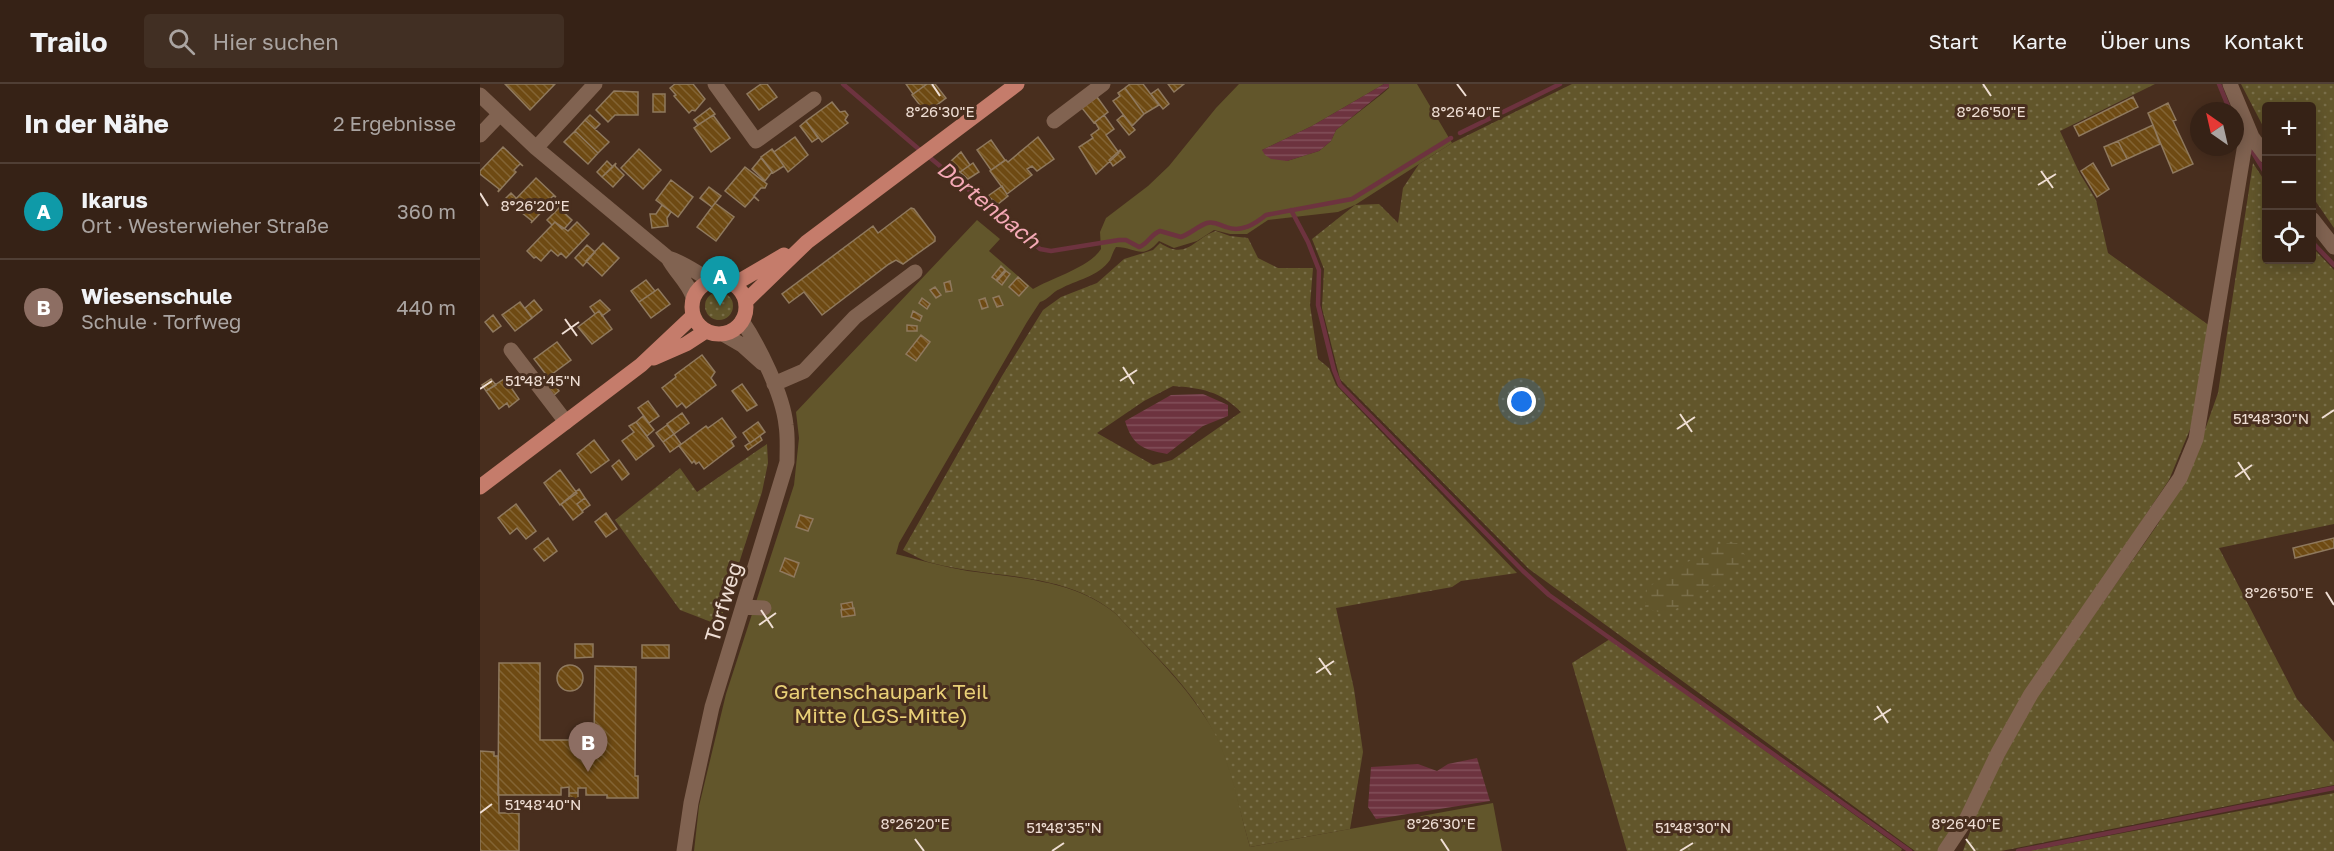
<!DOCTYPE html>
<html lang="de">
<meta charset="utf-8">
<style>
body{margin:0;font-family:"Golos Text",sans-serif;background:#412f23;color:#f1f3f6}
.controls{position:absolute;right:18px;top:18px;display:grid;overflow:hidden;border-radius:6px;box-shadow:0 3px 15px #0003}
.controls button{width:54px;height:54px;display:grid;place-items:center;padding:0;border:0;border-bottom:2px solid #503f35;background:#362216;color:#f1f3f6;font:30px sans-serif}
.compass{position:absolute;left:1710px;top:18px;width:54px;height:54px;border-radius:50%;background:#362216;box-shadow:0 3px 15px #0003;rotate:326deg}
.you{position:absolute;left:1042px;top:318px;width:21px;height:21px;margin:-15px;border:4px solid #fff;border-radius:50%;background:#1a73e8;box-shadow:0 0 0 9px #1a73e833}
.badge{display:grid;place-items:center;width:39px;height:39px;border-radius:50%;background:#08d98b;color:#fff;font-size:20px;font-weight:700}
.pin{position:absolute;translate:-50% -50px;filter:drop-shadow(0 2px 3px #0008)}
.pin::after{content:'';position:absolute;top:32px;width:21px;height:18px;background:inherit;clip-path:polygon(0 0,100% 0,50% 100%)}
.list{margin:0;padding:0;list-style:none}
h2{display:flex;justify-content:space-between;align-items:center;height:78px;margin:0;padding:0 24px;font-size:26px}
h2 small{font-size:20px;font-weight:400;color:#aaa4a1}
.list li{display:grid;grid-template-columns:39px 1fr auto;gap:18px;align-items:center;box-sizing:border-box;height:96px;padding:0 24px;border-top:2px solid #503f35}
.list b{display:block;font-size:22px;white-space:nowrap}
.list p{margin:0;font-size:20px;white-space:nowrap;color:#aaa4a1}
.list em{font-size:20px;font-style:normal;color:#aaa4a1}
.icon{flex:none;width:33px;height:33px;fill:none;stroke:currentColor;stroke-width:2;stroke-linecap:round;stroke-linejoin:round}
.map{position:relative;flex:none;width:1854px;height:767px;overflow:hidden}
header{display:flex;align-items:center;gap:36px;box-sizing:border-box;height:84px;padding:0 30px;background:#362216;border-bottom:2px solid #503f35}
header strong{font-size:28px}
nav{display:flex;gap:33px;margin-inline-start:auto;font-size:21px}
.search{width:420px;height:54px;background:#412f23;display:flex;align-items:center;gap:15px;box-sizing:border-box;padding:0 21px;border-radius:6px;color:#aaa4a1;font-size:22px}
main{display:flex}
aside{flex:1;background:#362216}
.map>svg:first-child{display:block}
.grass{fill:url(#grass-dots);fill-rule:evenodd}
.wetland{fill:url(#wetland-marsh)}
.park{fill:#62562b}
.water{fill:url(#water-rules)}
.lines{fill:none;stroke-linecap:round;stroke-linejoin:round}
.stream{stroke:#6d333f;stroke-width:4.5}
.building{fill:url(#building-back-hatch);stroke:#8f795e;stroke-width:1.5}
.minor{stroke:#816351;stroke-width:15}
.major{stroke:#c57c6b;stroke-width:15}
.ticks{fill:none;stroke:#efded4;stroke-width:2}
.labels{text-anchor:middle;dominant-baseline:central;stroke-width:6;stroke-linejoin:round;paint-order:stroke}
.street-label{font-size:21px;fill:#efded4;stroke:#482e1e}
.park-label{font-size:21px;fill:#e9d077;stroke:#482e1e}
.water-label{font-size:22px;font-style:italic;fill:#f5a9b6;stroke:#482e1e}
.ticks-label{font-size:15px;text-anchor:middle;fill:#efded4;stroke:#482e1e;stroke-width:6;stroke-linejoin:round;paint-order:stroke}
</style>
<header>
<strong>Trailo</strong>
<div class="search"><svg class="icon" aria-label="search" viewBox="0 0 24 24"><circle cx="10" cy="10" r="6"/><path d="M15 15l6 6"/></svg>Hier suchen</div>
<nav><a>Start</a><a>Karte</a><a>Über uns</a><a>Kontakt</a></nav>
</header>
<main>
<aside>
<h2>In der Nähe<small>2 Ergebnisse</small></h2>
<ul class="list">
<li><span class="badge" style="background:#0f9aa8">A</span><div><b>Ikarus</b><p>Ort · Westerwieher Straße</p></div><em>360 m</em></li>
<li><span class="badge" style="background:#8d6e63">B</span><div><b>Wiesenschule</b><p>Schule · Torfweg</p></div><em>440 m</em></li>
</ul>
</aside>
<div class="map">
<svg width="1854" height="767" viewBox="0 0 1854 767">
<defs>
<pattern id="grass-dots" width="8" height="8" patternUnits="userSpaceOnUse" patternTransform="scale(1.5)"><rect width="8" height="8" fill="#62562b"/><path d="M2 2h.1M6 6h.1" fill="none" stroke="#796e49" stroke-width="1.8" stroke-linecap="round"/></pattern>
<pattern id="wetland-marsh" width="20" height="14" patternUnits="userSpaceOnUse" patternTransform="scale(1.5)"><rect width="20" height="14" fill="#62562b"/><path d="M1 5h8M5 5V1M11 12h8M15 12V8" fill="none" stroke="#796e49"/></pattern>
<pattern id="water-rules" width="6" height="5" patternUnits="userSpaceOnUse" patternTransform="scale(1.5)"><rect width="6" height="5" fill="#6d333f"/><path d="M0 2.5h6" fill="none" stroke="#82505a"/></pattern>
<pattern id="building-back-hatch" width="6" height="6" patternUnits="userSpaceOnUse" patternTransform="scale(1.5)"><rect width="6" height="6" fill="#6e4a13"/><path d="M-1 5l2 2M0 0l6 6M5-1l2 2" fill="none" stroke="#836434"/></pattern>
</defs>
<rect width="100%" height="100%" fill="#482e1e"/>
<!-- grass -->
<path class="grass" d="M1092,0h583l-95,47 19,41 17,28 12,53 102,73 -19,101 -22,53 -141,211 -66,123 -24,37h-23l-386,-282 -189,-190 -18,-71 2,-39 -12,-30 43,-34 24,-1 19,19 5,-35 16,-24 33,-21z
M1761,0h93v144l-22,-32v-90h-46v26z
M1773,79l13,20v77h46v-13l22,23v254l-115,24 78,151 37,43v43l-333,66h-38l20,-55 54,-100 121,-172 43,-83 17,-48z
M736,147l14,5 18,2 10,20 20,10h35l-3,37 8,54 11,9 7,17 181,188 -56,8 -9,6 -116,21 18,81 9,63 -13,77 -100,18c-13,-45 -23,-95 -48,-135 -23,-36 -57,-66 -86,-98 -50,-43 -124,-35 -184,-51 -10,-2 -20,-9 -29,-13l99,-174 41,-66 18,-13 36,-14 27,-24 29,-9 7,-7c27,18 34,-5 56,-12zM693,302c28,2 47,5 68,26l-69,48 -19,5 -56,-32 47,-32z
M225 222a14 14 0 1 1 28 0a14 14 0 1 1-28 0Z
M287,360l1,19 -6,29 -43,133 -39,-15 -65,-90 65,-52 17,24z
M1130,555l292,210 -1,2h-274l-55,-188z
M1854,709v58h-306z"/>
<!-- wetland -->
<path class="wetland" d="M1257,459l8,12 -4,11 -46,33 -29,15 -21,-6 2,-20 69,-44z"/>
<!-- park -->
<path class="park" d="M759,0h145l-72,42 -50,24 25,11 32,-10 12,-10 5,-11 46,-36 7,-6v-4h28l35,59 -97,62 -17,7 -70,8 -21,14h-17l-16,-4 -17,11 -23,7 -15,-7c-17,20 -23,6 -43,6 -3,4 -4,9 -6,13 -12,17 -34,20 -50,29 -8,3 -12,11 -20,13l-13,20 -128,221 -3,11c24,6 48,13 72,17 50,7 108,9 148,43 34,37 74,74 98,118 18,35 25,77 36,115l243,-44 9,48h-808l5,-45 27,-112 68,-209 5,-47 -3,-26 181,-192 23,19 -11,12 44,38c19,-11 57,-22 68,-40l-1,-17 6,-14 42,-32 21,-20 47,-58z"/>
<!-- water -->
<path class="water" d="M904,0h5v3l-53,43 -5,11 -12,10 -32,10 -16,-2 -6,-4 -3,-5 50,-24z
M723,310l25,11v11l-25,10 -36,28c-25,-5 -34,-8 -42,-33l46,-26z
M997,674l13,43 -114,18 -8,-12 3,-40 47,-3 19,7 11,-7z"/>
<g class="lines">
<!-- stream -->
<path class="stream" d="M363,0l78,67
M1739,0l11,27
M1755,40l1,2
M980,49l100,-49
M1772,67l14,23
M448,72l112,93 11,2 68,-11h7l13,7c9,-3 12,-13 21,-16l21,6c9,-3 17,-11 26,-14 7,-2 13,2 19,4 15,6 29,-3 40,-12l86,-16 99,-61
M811,126l17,32 11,28 -1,35 16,65 6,15 183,186 26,24 361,256
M1832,158l22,23
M1538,767l316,-63"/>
</g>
<!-- building -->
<path class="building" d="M25,0h50l-25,26z
M195,0h18l12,15 -10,12 -3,-1 -3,3 -15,-17 2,-1 -6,-7z
M281,0h6l10,13 -18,13 -12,-16z
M426,0h21l-14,10z
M447,0h8l11,14 -20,15 -14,-18z
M650,0h13l16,21 -15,9 -19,-26z
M688,0h16l-10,8z
M645,4l19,26 -12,12 -19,-25 7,-5 -2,-3z
M678,5l11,15 -6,5 -12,-15z
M134,7l24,1v23h-23l-7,7 -12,-12z
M173,10h12v18h-12z
M617,13l11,15 -14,11 -12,-15z
M1653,13l5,10 -59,29 -5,-10z
M352,18l8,10 5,-1 3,4 -3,5 3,3 -26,19 -16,-21z
M1688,19l8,17 -3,1 20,43 -20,9 -25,-60z
M230,24l5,6 -17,11 -4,-5z
M110,31l10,9 -5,5 -10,-9z
M233,31l17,23 -19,14 -17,-24z
M624,31l10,14 -8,6 13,18 -23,21 -17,-27 14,-9 -2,-3 8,-6 -4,-7z
M643,31l12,15 -6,5 -12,-15z
M105,36l24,22 -11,11 -23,-22z
M326,37l12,17 -6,4 -12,-16z
M1673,41l7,19 -33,15 -9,-18z
M95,47l23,22 -10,11 -24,-22z
M315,53l13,18 -20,17 -14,-20z
M558,53l16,22 -17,12 -5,-5 -5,3 5,6 -25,19 -17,-23 16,-11 2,2z
M511,56l14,20 -14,10 -14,-20z
M1638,57l9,18 -15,7 -8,-19z
M23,63l20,19 -3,-2 -6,6 2,2 -18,20 1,-3 -19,-15v-3z
M159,65l22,21 -18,19 -22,-21z
M292,65l12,17 -11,7 -12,-16z
M640,66l5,7 -12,9 -4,-6z
M481,68l9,13 -10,7 -11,-9z
M281,74l11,14 -7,9 -13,-12z
M127,77l6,6 -11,10 -5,-5z
M136,79l-1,3 9,9 -11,12 -11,-10z
M493,79l6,9 -11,7 -8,-7z
M1613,79l16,26 -12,8 -16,-26z
M265,83l22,17 -2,4h-4l-7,8 5,5 -5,-4 -9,10 -20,-16z
M56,94l20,19 -3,-1 -6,6 2,2 -18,19 1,-2 -21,-17z
M191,96l22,17 -15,20 -22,-17z
M522,102l6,10 -10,8 -10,-8z
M229,103l12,9 -9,11 -12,-9z
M31,109l6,6 -9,12 -8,-7z
M235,119l19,14 -18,24 -19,-14z
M182,121l9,7 -4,6 1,8 -16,2 -2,-14h6z
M79,124l13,12 -7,8 -3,1 -7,-7 -3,3 -5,-5z
M431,124l3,1 21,28v4l-32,23 -7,-4 -7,4 -67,51 -18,-23 -15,11 -7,-9 91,-68 5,7z
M75,138l13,9 9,-9 12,12 -23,24 -5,-5 -3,3 -7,-6 -10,11 -5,-4 -2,1 -7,-7z
M123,159l16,15 -17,18 -16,-15z
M107,161l8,7 -12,14 -8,-8z
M521,182l4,4 -9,10 -4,-3z
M526,187l4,3 -8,11 -5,-4z
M538,193l10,9 -9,10 -10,-9z
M166,196l9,11 -16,11 -8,-11z
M470,197l2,10 -6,1 -2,-9z
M455,203l6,8 -5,3 -6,-8z
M178,205l12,15 -19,14 -12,-16z
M519,212l4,9 -6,2 -4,-9z
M442,214l8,6 -3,5 -8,-6z
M505,214l3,9 -6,2 -3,-9z
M54,216l8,10 -10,8 -7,-10z
M120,216l10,10 -8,6 -3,-5 -4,3 -5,-7z
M40,218l12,16 -17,13 -13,-16z
M119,227l13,18 -20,15 -14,-17z
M433,227l9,5 -2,5 -9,-4z
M13,231l8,11 -8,6 -8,-10z
M427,241l10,1v5h-10z
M441,251l9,7 -14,19 -10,-7z
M77,258l14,18 -23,17 -14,-18z
M222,271l13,17 -4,6 5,7 -30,23 -4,-5 -5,4 -15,-19 14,-11 -1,-2z
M68,292l11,15 -6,5 -11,-15z
M27,293l7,10 -2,2 7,10 -10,8 -2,-4 -8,6 -13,-18z
M11,295l5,6 -10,6 -4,-6z
M262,300l15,21 -10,6 -15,-20z
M168,317l11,15 -10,7 -11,-15z
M202,329l7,10 -15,11 -7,-10z
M163,332l11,14 -7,6 -11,-14z
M242,334l14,19 -5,4 3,5 -30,23 -5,-7 -3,2 -2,-3 -2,2 -13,-17 27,-20 2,2z
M156,338l18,24 -18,14 -14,-19 12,-9 -5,-6z
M278,338l7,10 -15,11 -7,-10z
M187,341l7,9 -11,8 -7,-9z
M194,350l7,10 -11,8 -7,-10z
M280,352l2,4 -14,10 -3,-4z
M114,356l15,20 -18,13 -14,-19z
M139,376l10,14 -7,6 -10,-14z
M80,386l17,23 -17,12 -16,-22z
M99,405l6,9 -8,6 6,8 -10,8 -12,-16z
M105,414l5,7 -8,6 -5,-7z
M36,420l20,27 -10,8 -9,-11 -7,6 -12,-16z
M126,429l11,16 -11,8 -11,-15z
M320,431l13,4 -5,12 -12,-4z
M68,454l9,13 -13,10 -10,-12z
M1854,454v10l-39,10 -2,-10z
M305,474l14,5 -5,14 -14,-6z
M372,518l1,6 -11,2 -1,-6z
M374,524l1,7 -13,2 -1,-7z
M95,560h18v13l-18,1z
M162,561h27v13h-27z
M19,579h41v77h54l1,-74 41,1 -1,109h3v22h-31v-3h-21v-7h-8v5h-9v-6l-8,1v7h-63z
M77 594a13 13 0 1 1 26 0a13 13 0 1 1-26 0Z
M0,667l14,1v4h4l1,57h20v38h-39z
M89,709h9v9h-9z"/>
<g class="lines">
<!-- minor -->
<path class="minor" d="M235,0l41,57 58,-42
M1750,0l22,53 14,19
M0,11l56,53 132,110c7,14 20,24 25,39
M574,37l49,-37
M0,51l20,-21
M56,64l59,-64
M1832,135l22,28
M188,174c17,5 28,15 44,23
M243,250l19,11 20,18
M31,266l55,72
M294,300l30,-13 51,-54 60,-45
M263,523l21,1
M204,767l7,-48 21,-96 75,-245c0,-12 1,-25 -1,-37 -3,-30 -27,-79 -44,-104
M1465,767l22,-33 31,-65 33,-59 149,-216 16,-39 49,-295 7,-7"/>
<!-- major -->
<path class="major" d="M212 223a27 27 0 1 1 54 0a27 27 0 1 1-54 0Z
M252,198l11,-3 41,-24
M266,217l61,-59 210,-158
M174,274l32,-14 20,-13
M0,403l161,-122 52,-49"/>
</g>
<!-- ticks -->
<path class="ticks" d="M452,0l8,12M977,0l9,12M1503,0l8,12M1561,87l12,17M1558,101l18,-11M0,109l8,13M85,235l12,17M82,250l17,-12M643,283l11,17M640,297l17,-11M0,305l12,-8M1200,330l12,18M1842,334l12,-8M1197,345l18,-12M1758,378l12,18M1755,393l17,-12M1846,508l8,13M281,526l12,18M279,541l17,-12M839,574l12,17M836,589l18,-12M1397,622l11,17M1394,636l17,-11M0,729l12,-9M435,755l9,12M961,755l8,12M1486,755l9,12M572,767l12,-8M1200,767l13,-8"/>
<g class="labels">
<!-- street labels -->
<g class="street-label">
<text transform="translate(243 518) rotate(-73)">Torfweg</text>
</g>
<!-- park labels -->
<g class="park-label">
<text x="401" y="607">Gartenschaupark Teil<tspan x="401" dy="24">Mitte (LGS-Mitte)</tspan></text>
</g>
<!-- water labels -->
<g class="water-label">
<text transform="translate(509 120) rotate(39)">Dortenbach</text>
</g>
</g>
<g class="ticks-label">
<text x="460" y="33">8°26'30"E</text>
<text x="986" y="33">8°26'40"E</text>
<text x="1511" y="33">8°26'50"E</text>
<text x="55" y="127">8°26'20"E</text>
<text x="63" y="302">51°48'45"N</text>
<text x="1791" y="340">51°48'30"N</text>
<text x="1799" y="514">8°26'50"E</text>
<text x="63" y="726">51°48'40"N</text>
<text x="435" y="745">8°26'20"E</text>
<text x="961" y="745">8°26'30"E</text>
<text x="1486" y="745">8°26'40"E</text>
<text x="584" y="749">51°48'35"N</text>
<text x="1213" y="749">51°48'30"N</text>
</g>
</svg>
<div class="controls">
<button>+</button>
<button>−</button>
<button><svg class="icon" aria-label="locate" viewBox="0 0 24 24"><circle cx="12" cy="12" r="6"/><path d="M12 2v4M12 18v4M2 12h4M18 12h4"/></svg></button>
</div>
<svg class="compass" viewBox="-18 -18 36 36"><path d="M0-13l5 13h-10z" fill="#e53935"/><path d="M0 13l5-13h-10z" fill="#aaa4a1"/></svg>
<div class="you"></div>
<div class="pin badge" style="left:240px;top:222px;background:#0f9aa8">A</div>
<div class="pin badge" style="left:108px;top:688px;background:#8d6e63">B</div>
</div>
</main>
